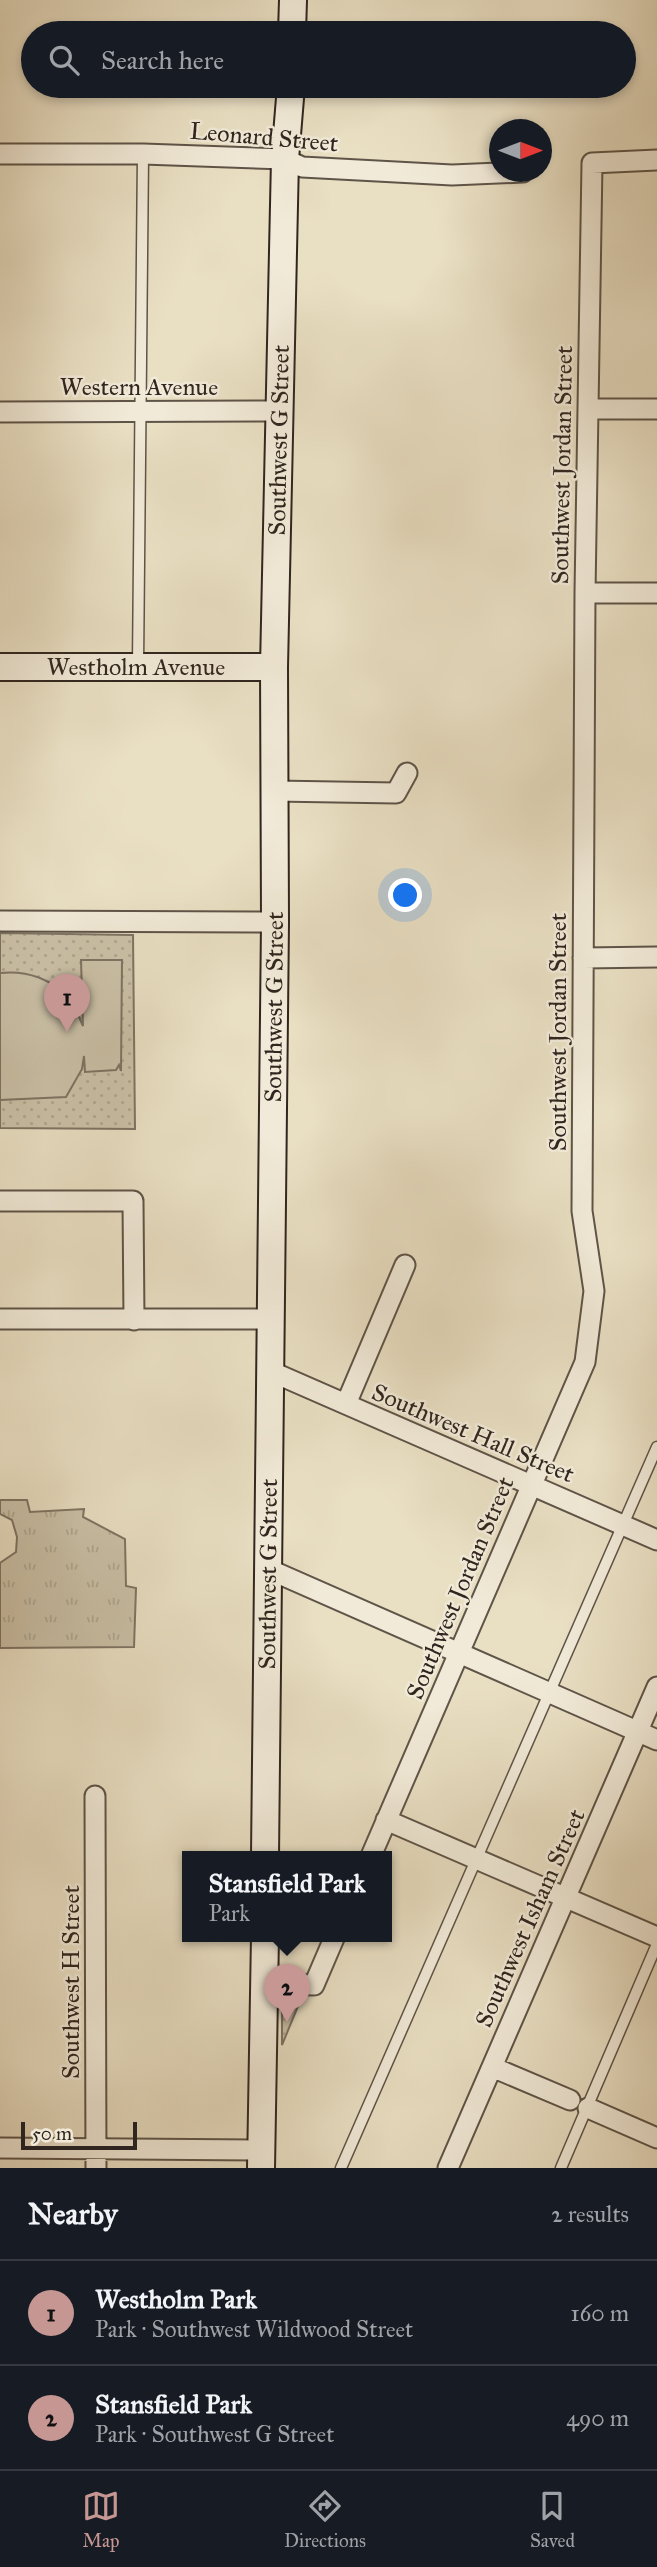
<!DOCTYPE html>
<meta charset="utf-8">
<style>
body{margin:0;font-family:"IM FELL Great Primer",serif;background:#242831;color:#f1f3f6}
.compass{position:absolute;left:489px;top:119px;width:63px;height:63px;border-radius:50%;background:#171b24;box-shadow:0 4px 10px #0003;rotate:90deg}
.scale{position:absolute;left:21px;bottom:18px;width:116px;box-sizing:border-box;padding-left:7px;border:4px solid #31261f;border-top:0;font-size:19px;line-height:24px;white-space:nowrap;color:#31261f;-webkit-text-stroke:5px #f1ead8;paint-order:stroke}
.you{position:absolute;left:406px;top:896px;width:24px;height:24px;margin:-18px;border:5px solid #fff;border-radius:50%;background:#1a73e8;box-shadow:0 0 0 10px #1a73e833}
.badge{display:grid;place-items:center;width:46px;height:46px;border-radius:50%;background:#c59692;color:#111;font-size:23px;font-weight:700}
.pin{position:absolute;translate:-50% -58px;filter:drop-shadow(0 2px 4px #0008)}
.pin::after{content:'';position:absolute;top:37px;width:24px;height:21px;background:inherit;clip-path:polygon(0 0,100% 0,50% 100%)}
.popup{position:absolute;left:182px;top:1851px;width:210px;height:91px;box-sizing:border-box;display:grid;place-content:center;border-radius:0px;background:#171b24;filter:drop-shadow(0 2px 5px #0005);font-size:23px;white-space:nowrap;color:#9ea1a6}
.popup b{font-size:26px;color:#f1f3f6}
.popup::after{content:'';position:absolute;left:50%;top:100%;margin-left:-14px;border:14px solid transparent;border-top-color:#171b24}
.list{margin:0;padding:0;list-style:none}
h2{display:flex;justify-content:space-between;align-items:center;height:91px;margin:0;padding:0 28px;font-size:30px}
h2 small{font-size:23px;font-weight:400;color:#9ea1a6}
.list li{display:grid;grid-template-columns:46px 1fr auto;gap:21px;align-items:center;box-sizing:border-box;height:105px;padding:0 28px;border-top:2px solid #363941}
.list b{display:block;font-size:26px;white-space:nowrap}
.list p{margin:0;font-size:23px;white-space:nowrap;color:#9ea1a6}
.list em{font-size:23px;font-style:normal;color:#9ea1a6}
.icon{flex:none;width:38px;height:38px;fill:none;stroke:currentColor;stroke-width:2;stroke-linecap:round;stroke-linejoin:round}
.map{position:relative;flex:none;width:657px;height:2168px;overflow:hidden}
.search{position:absolute;background:#171b24;box-shadow:0 4px 10px #0003;left:21px;right:21px;top:21px;height:77px;display:flex;align-items:center;gap:18px;box-sizing:border-box;padding:0 24px;border-radius:38px;color:#9ea1a6;font-size:26px}
.sheet{height:301px;background:#171b24}
nav{display:flex;justify-content:space-around;align-items:center;box-sizing:border-box;height:98px;border-top:2px solid #363941;background:#171b24;font-size:19px;color:#9ea1a6}
nav a{display:grid;justify-items:center;gap:4px}
nav .on{color:#c59692}
.map>svg:first-child{display:block}
.grass{fill:url(#grass-tufts);stroke:#7e7363;stroke-width:2}
.park{fill:url(#park-dots);stroke:#7e7363;stroke-width:2}
.garden{fill:#cac0a7;stroke:#7e7363;stroke-width:2}
.lines{fill:none;stroke-linecap:round;stroke-linejoin:round}
.lane-casing{stroke:#5f5448;stroke-width:13}
.street-casing{stroke:#5f5448;stroke-width:23}
.secondary-casing{stroke:#31261f;stroke-width:30}
.lane{stroke:#f1ead8;stroke-width:10}
.street{stroke:#f1ead8;stroke-width:19}
.secondary{stroke:#f1ead8;stroke-width:26}
.labels{text-anchor:middle;dominant-baseline:central;stroke-width:5;stroke-linejoin:round;paint-order:stroke}
.street-label{font-size:24px;fill:#31261f;stroke:#f1ead8}
</style>
<div class="map">
<svg width="657" height="2168" viewBox="0 0 657 2168">
<defs>
<pattern id="grass-tufts" width="24" height="20" patternUnits="userSpaceOnUse" patternTransform="scale(1.75)"><rect width="24" height="20" fill="#cac0a7"/><path d="M3 7l-1-3M5 7V3M7 7l1-3M15 17l-1-3M17 17v-4M19 17l1-3" fill="none" stroke="#aea58f"/></pattern>
<pattern id="park-dots" width="8" height="8" patternUnits="userSpaceOnUse" patternTransform="scale(1.75)"><rect width="8" height="8" fill="#cac0a7"/><path d="M2 2h.1M6 6h.1" fill="none" stroke="#aea58f" stroke-width="1.8" stroke-linecap="round"/></pattern>
</defs>
<rect width="100%" height="100%" fill="#e9dfc3"/>
<filter id="stains"><feTurbulence type="fractalNoise" baseFrequency=".00286" numOctaves="4"/><feColorMatrix values="0 0 0 0 .2 0 0 0 0 .09 0 0 0 0 .02 0 0 0 .5 -.17"/></filter>
<radialGradient id="worn" r=".72"><stop offset=".6" stop-color="#630" stop-opacity="0"/><stop offset="1" stop-color="#630" stop-opacity=".3"/></radialGradient>
<!-- grass -->
<path class="grass" d="M0,1500h27l3,12 54,-3 -1,8 42,22 1,47 10,2 -2,59 -134,1v-85l16,-11 1,-15 -5,-17 -12,-6z"/>
<!-- park -->
<path class="park" d="M0,933l133,2 2,194 -135,-1z
M305,1989l-23,56v-46z"/>
<!-- garden -->
<path class="garden" d="M81,960h41l-1,111 -2,-6 -3,5 -31,2 -1,-16 -2,13 -16,28 -66,3v-127c27,-3 53,6 70,27 6,7 9,18 13,26z"/>
<g class="lines">
<!-- lane casing -->
<g class="lane-casing">
<path id="lane" d="M138,664l5,-510
M341,2168l316,-721
M561,2168l96,-224"/>
</g>
<!-- street casing -->
<g class="street-casing">
<path id="street" d="M0,154h143l142,5 17,8 150,8 71,-3
M588,409h69
M0,412l279,-1
M585,593h72
M275,791l121,2 11,-20
M0,921l275,1
M583,958l74,-1
M0,1201h133l1,119
M0,1319h270
M270,1371l387,169
M346,1404l59,-139
M268,1569l389,171
M95,1796l1,372
M386,1820l271,117
M371,1856l214,-494 9,-71 -12,-80 3,-618 7,-430 65,-3
M264,1984l50,1 21,-49
M492,2067l78,33
M588,2108l69,30
M0,2148l261,2
M448,2168l209,-481"/>
</g>
<!-- secondary casing -->
<g class="secondary-casing">
<g id="secondary">
<path d="M292,33l1,-33"/>
<path id="s1" d="M0,667h274"/>
<path id="s2" d="M265,1856l10,-934 -1,-255 11,-508 6,-73"/>
<path d="M261,2168l4,-232"/>
</g>
</g>
<!-- lane -->
<use href="#lane" class="lane"/>
<!-- street -->
<use href="#street" class="street"/>
<!-- secondary -->
<use href="#secondary" class="secondary"/>
</g>
<g class="labels">
<!-- street labels -->
<g class="street-label">
<text transform="translate(264 137) rotate(5)">Leonard Street</text>
<text x="139" y="387">Western Avenue</text>
<text stroke="none"><textPath href="#s2" startOffset="1416">Southwest G Street</textPath></text>
<text transform="translate(562 465) rotate(-89)">Southwest Jordan Street</text>
<text stroke="none"><textPath href="#s1" startOffset="136">Westholm Avenue</textPath></text>
<text stroke="none"><textPath href="#s2" startOffset="849">Southwest G Street</textPath></text>
<text transform="translate(558 1032) rotate(-90)">Southwest Jordan Street</text>
<text transform="translate(473 1433) rotate(23)">Southwest Hall Street</text>
<text stroke="none"><textPath href="#s2" startOffset="282">Southwest G Street</textPath></text>
<text transform="translate(460 1588) rotate(-67)">Southwest Jordan Street</text>
<text transform="translate(530 1918) rotate(-66)">Southwest Isham Street</text>
<text transform="translate(71 1982) rotate(-90)">Southwest H Street</text>
</g>
</g>
<rect width="100%" height="100%" filter="url(#stains)"/>
<rect width="100%" height="100%" fill="url(#worn)"/>
</svg>
<svg class="compass" viewBox="-18 -18 36 36"><path d="M0-13l5 13h-10z" fill="#e53935"/><path d="M0 13l5-13h-10z" fill="#9ea1a6"/></svg>
<div class="scale">50 m</div>
<div class="you"></div>
<div class="pin badge" style="left:67px;top:1032px">1</div>
<div class="pin badge" style="left:287px;top:2022px">2</div>
<div class="popup"><b>Stansfield Park</b>Park</div>
<div class="search"><svg class="icon" aria-label="search" viewBox="0 0 24 24"><circle cx="10" cy="10" r="6"/><path d="M15 15l6 6"/></svg>Search here</div>
</div>
<section class="sheet">
<h2>Nearby<small>2 results</small></h2>
<ul class="list">
<li><span class="badge">1</span><div><b>Westholm Park</b><p>Park · Southwest Wildwood Street</p></div><em>160 m</em></li>
<li><span class="badge">2</span><div><b>Stansfield Park</b><p>Park · Southwest G Street</p></div><em>490 m</em></li>
</ul>
</section>
<nav>
<a class="on"><svg class="icon" aria-label="map" viewBox="0 0 24 24"><path d="M3 6l6-2 6 2 6-2v14l-6 2-6-2-6 2zM9 4v14M15 6v14"/></svg>Map</a>
<a><svg class="icon" aria-label="directions" viewBox="0 0 24 24"><path d="M12 3l9 9-9 9-9-9zM9 14v-3h6M13 9l2 2-2 2"/></svg>Directions</a>
<a><svg class="icon" aria-label="saved" viewBox="0 0 24 24"><path d="M7 4h10v16l-5-4-5 4z"/></svg>Saved</a>
</nav>
